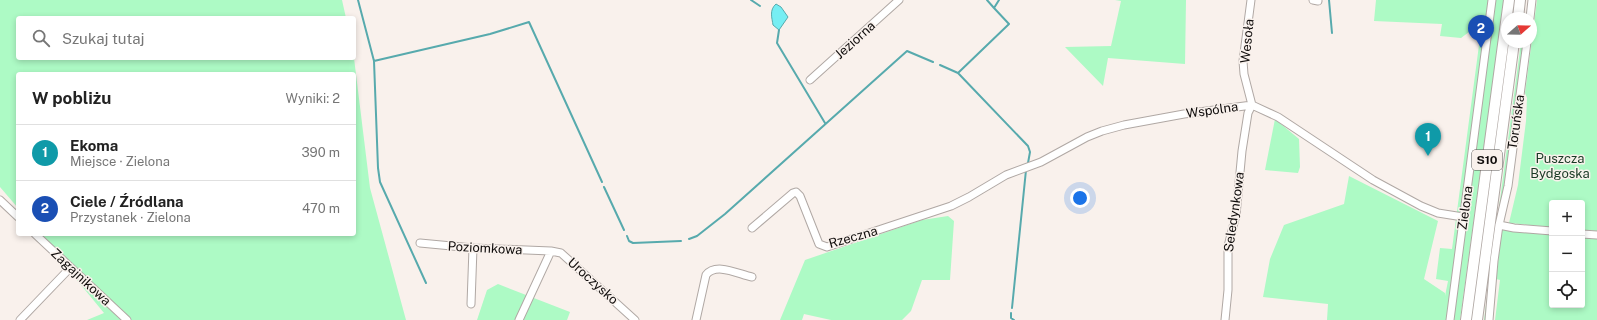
<!DOCTYPE html>
<html lang="pl">
<meta charset="utf-8">
<style>
body{margin:0;font-family:"Public Sans",sans-serif;background:#f6f6f6;color:#222}
.controls{position:absolute;right:12px;bottom:12px;display:grid;overflow:hidden;border-radius:4px;box-shadow:0 2px 6px #0003}
.controls button{width:36px;height:36px;display:grid;place-items:center;padding:0;border:0;border-bottom:1px solid #e0e0e0;background:#fff;color:#222;font:20px sans-serif}
.compass{position:absolute;left:1501px;top:12px;width:36px;height:36px;border-radius:50%;background:#fff;box-shadow:0 2px 6px #0003;rotate:70deg}
.you{position:absolute;left:1080px;top:198px;width:14px;height:14px;margin:-10px;border:3px solid #fff;border-radius:50%;background:#1a73e8;box-shadow:0 0 0 6px #1a73e833}
.badge{display:grid;place-items:center;width:26px;height:26px;border-radius:50%;background:#ea580c;color:#fff;font-size:13px;font-weight:700}
.pin{position:absolute;translate:-50% -33px;filter:drop-shadow(0 1px 2px #0008)}
.pin::after{content:'';position:absolute;top:21px;width:14px;height:12px;background:inherit;clip-path:polygon(0 0,100% 0,50% 100%)}
.list{margin:0;padding:0;list-style:none}
h2{display:flex;justify-content:space-between;align-items:center;height:52px;margin:0;padding:0 16px;font-size:17px}
h2 small{font-size:13px;font-weight:400;color:#767676}
.list li{display:grid;grid-template-columns:26px 1fr auto;gap:12px;align-items:center;box-sizing:border-box;height:56px;padding:0 16px;border-top:1px solid #e0e0e0}
.list b{display:block;font-size:15px;white-space:nowrap}
.list p{margin:0;font-size:13px;white-space:nowrap;color:#767676}
.list em{font-size:13px;font-style:normal;color:#767676}
.icon{flex:none;width:22px;height:22px;fill:none;stroke:currentColor;stroke-width:2;stroke-linecap:round;stroke-linejoin:round}
.map{position:relative;flex:none;width:1597px;height:320px;overflow:hidden}
.search{position:absolute;background:#fff;box-shadow:0 2px 6px #0003;left:16px;top:16px;width:340px;height:44px;display:flex;align-items:center;gap:10px;box-sizing:border-box;padding:0 14px;border-radius:4px;color:#767676;font-size:15px}
.panel{position:absolute;background:#fff;box-shadow:0 2px 6px #0003;left:16px;top:72px;width:340px;height:164px;border-radius:4px}
.map>svg:first-child{display:block}
.green{fill:#adfac5}
.water{fill:#76eef3;stroke:#57aaad}
.lines{fill:none;stroke-linecap:round;stroke-linejoin:round}
.stream{stroke:#57aaad;stroke-width:2}
.minor-casing{stroke:#b0a8a4;stroke-width:9}
.highway-casing{stroke:#b0a8a4;stroke-width:12}
.minor{stroke:#fff;stroke-width:7}
.highway{stroke:#fff;stroke-width:10}
.labels{text-anchor:middle;dominant-baseline:central;stroke-width:3;stroke-linejoin:round;paint-order:stroke}
.shield{fill:#f9f1ec;stroke:#55514e;stroke-width:1}
.shield-label{font-size:12px;font-weight:bold;fill:#0f0c0b}
.street-label{font-size:13px;fill:#0f0c0b;stroke:#f9f1ec}
.park-label{font-size:13px;fill:#183a24;stroke:#f9f1ec}
</style>
<div class="map">
<svg width="1597" height="320" viewBox="0 0 1597 320">
<rect width="100%" height="100%" fill="#f9f1ec"/>
<!-- green -->
<path class="green" d="M0,0h342l4,18h-328v40h336l16,130 36,132h-319l17,-7 -65,-79h315v-160h-336v134l-18,-21z
M1115,0h71l-1,64 -77,-6 -5,28 -38,-39 46,-1 10,-45z
M1376,0h128l-44,320h-133l1,-16 -65,-7 7,-38 14,-34 60,-21 5,-28 89,45 -14,58 21,14v3l3,-15 -12,-2 4,-31 12,1 29,-219 -8,-1 -12,9 -21,-2 2,-12 -68,-3z
M1537,0h60v231l-15,-1v-27h-30v24l-43,-4 9,-38 8,-64 1,-23 -2,-5z
M1521,42h4l-39,278h-2z
M1275,119l24,20 1,28 -2,6 -33,-3z
M948,216l6,5 -4,59h-28l-11,31 -9,9h-71l-27,-6 -2,6h-22l25,-60 117,-40z
M1502,229l50,6v70h30v-62l2,-6 13,1v82h-102l5,-40 -4,-1z
M498,284l72,28 -3,8h-90l10,-30z"/>
<!-- water -->
<path class="water" d="M776,4l5,3 7,10 -9,13 -6,-5c-1,-7 -4,-15 3,-21z"/>
<g class="lines">
<!-- stream -->
<path class="stream" d="M358,0l16,61 116,-27 39,-12 73,160
M751,0l9,6
M987,0l7,8
M1329,0l3,33
M779,30l-2,13 48,80
M374,61l4,107 2,14 46,101
M940,65l18,8 70,73 2,6 -2,11
M958,73l51,-49 -15,-16 5,-8
M604,187l20,43
M627,236l2,5 4,2 48,-2
M689,239l8,-3 28,-22 182,-163 26,11
M1012,308l14,-138
M1011,313v5l3,2"/>
<!-- minor casing -->
<g class="minor-casing">
<path id="minor" d="M1313,0l5,1
M1530,18l2,-18
M810,80l89,-80
M0,200l18,17
M1499,225l15,3 38,3
M752,228l41,-35 3,-1 4,4 19,48 8,3 124,-41 18,-9 37,-22 35,-13 46,-25 15,-6 22,-6 60,-11 68,-9 26,12 95,63 48,26 17,7 25,4
M35,234l92,86
M1582,234l15,1
M420,243l53,5 78,3
M471,304l2,-56
M20,320l50,-52
M519,320l32,-69 10,2 74,67
M696,320l10,-45c10,-13 32,-1 46,2
M1225,320l3,-30v-44l8,-31 6,-64 6,-38 4,-8 -8,-31 -1,-13 8,-61
M1450,320l42,-320
M1489,320l5,-59 5,-36 9,-39 19,-144"/>
</g>
<!-- highway casing -->
<g class="highway-casing">
<path id="highway" d="M1518,18l2,-18
M1466,320l43,-320
M1477,320l37,-278"/>
</g>
<!-- minor -->
<use href="#minor" class="minor"/>
<!-- highway -->
<use href="#highway" class="highway"/>
</g>
<g class="labels">
<!-- shield labels -->
<rect class="shield" x="1472" y="150" width="30" height="20" rx="3"/>
<g class="shield-label">
<text x="1487" y="160">S10</text>
</g>
<!-- street labels -->
<g class="street-label">
<text transform="translate(855 40) rotate(-42)">Jeziorna</text>
<text transform="translate(1247 41) rotate(-84)">Wesoła</text>
<text transform="translate(1212 110) rotate(-8)">Wspólna</text>
<text transform="translate(1516 122) rotate(-82)">Toruńska</text>
<text transform="translate(1465 208) rotate(-82)">Zielona</text>
<text transform="translate(1234 212) rotate(-82)">Seledynkowa</text>
<text transform="translate(853 237) rotate(-16)">Rzeczna</text>
<text transform="translate(485 248) rotate(3)">Poziomkowa</text>
<text transform="translate(81 277) rotate(43)">Zagajnikowa</text>
<text transform="translate(593 281) rotate(42)">Uroczysko</text>
</g>
<!-- park labels -->
<g class="park-label">
<text x="1560" y="158">Puszcza<tspan x="1560" dy="15">Bydgoska</tspan></text>
</g>
</g>
</svg>
<div class="controls">
<button>+</button>
<button>−</button>
<button><svg class="icon" aria-label="locate" viewBox="0 0 24 24"><circle cx="12" cy="12" r="6"/><path d="M12 2v4M12 18v4M2 12h4M18 12h4"/></svg></button>
</div>
<svg class="compass" viewBox="-18 -18 36 36"><path d="M0-13l5 13h-10z" fill="#e53935"/><path d="M0 13l5-13h-10z" fill="#767676"/></svg>
<div class="you"></div>
<div class="pin badge" style="left:1428px;top:156px;background:#0f9aa8">1</div>
<div class="pin badge" style="left:1481px;top:48px;background:#1a4fb4">2</div>
<div class="search"><svg class="icon" aria-label="search" viewBox="0 0 24 24"><circle cx="10" cy="10" r="6"/><path d="M15 15l6 6"/></svg>Szukaj tutaj</div>
<section class="panel">
<h2>W pobliżu<small>Wyniki: 2</small></h2>
<ul class="list">
<li><span class="badge" style="background:#0f9aa8">1</span><div><b>Ekoma</b><p>Miejsce · Zielona</p></div><em>390 m</em></li>
<li><span class="badge" style="background:#1a4fb4">2</span><div><b>Ciele / Źródlana</b><p>Przystanek · Zielona</p></div><em>470 m</em></li>
</ul>
</section>
</div>
